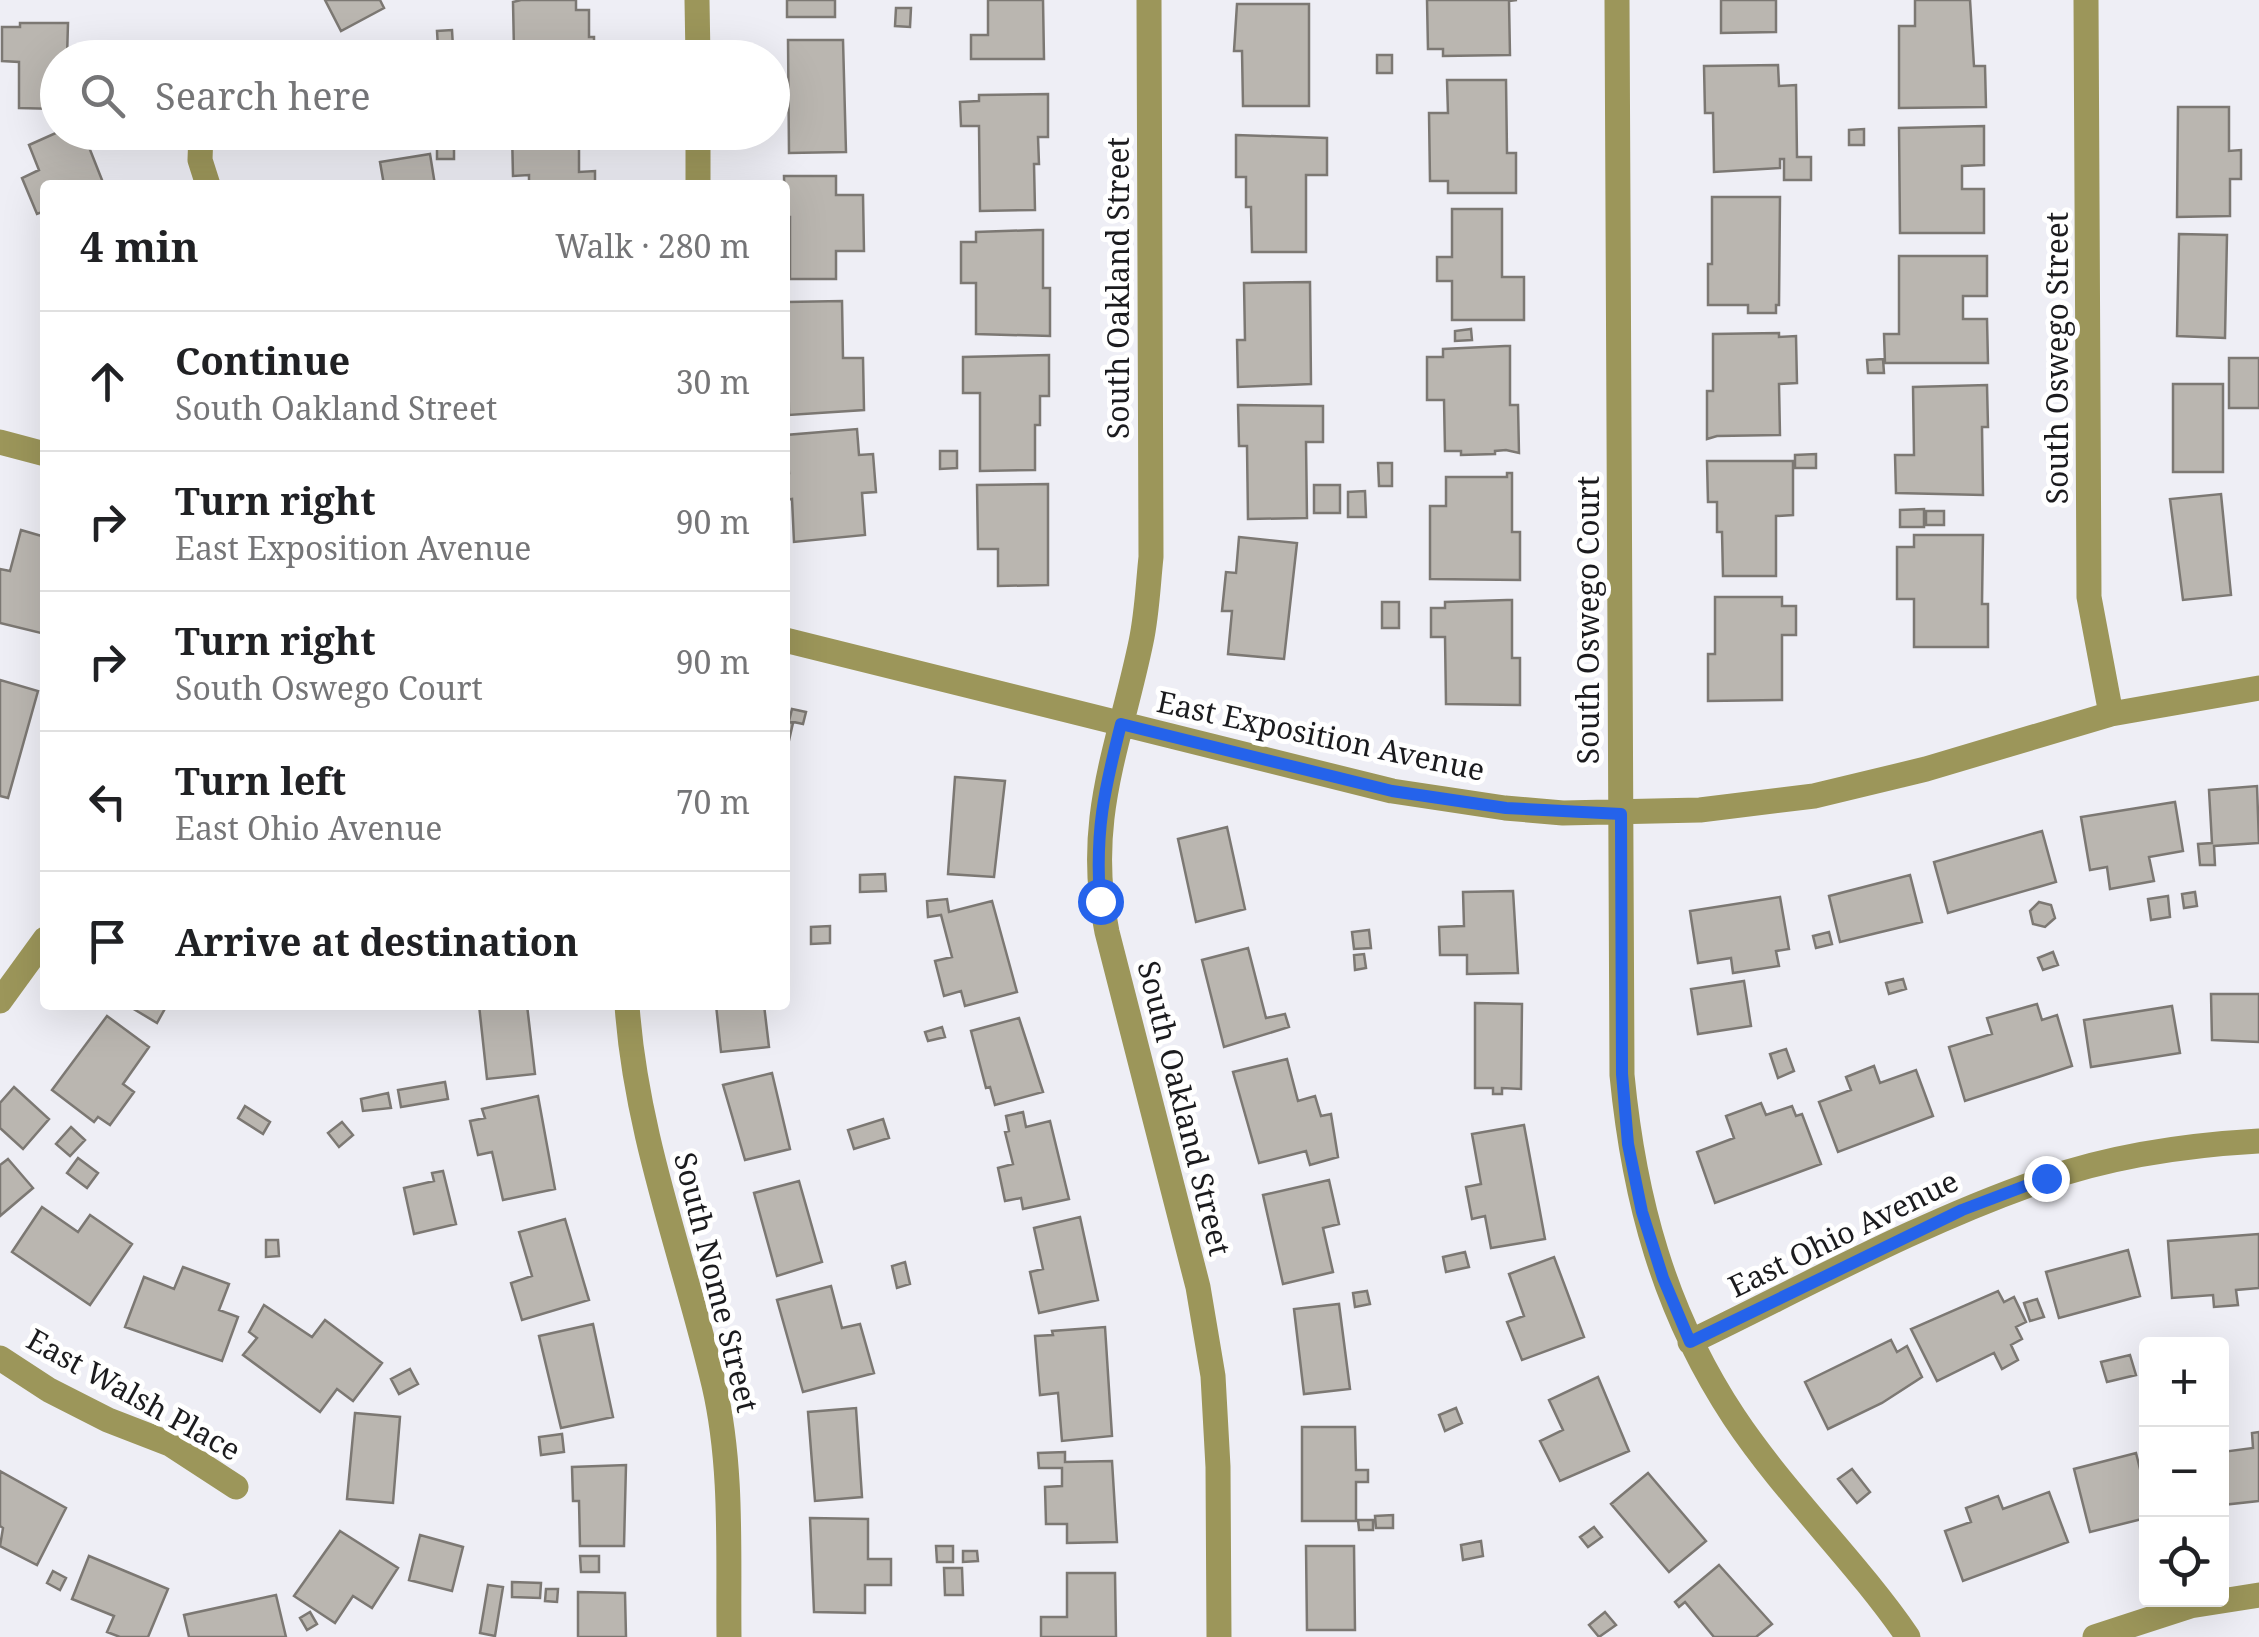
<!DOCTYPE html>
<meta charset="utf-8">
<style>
body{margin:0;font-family:"Noto Serif",serif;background:#f6f6f6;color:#202124}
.controls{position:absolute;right:30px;bottom:30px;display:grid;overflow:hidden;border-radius:10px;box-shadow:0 10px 40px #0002}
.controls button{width:90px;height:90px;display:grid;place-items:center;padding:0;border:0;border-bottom:2px solid #e0e0e0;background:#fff;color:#202124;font:50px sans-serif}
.stop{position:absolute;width:30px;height:30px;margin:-22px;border:8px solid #2563eb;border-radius:50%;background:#fff}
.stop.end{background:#2563eb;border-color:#fff;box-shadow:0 2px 10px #0008}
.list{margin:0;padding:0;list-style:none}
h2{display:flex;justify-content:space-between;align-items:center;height:130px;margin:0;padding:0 40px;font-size:42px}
h2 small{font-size:32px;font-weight:400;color:#757577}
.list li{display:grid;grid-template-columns:65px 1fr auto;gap:30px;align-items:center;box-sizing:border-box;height:140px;padding:0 40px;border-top:2px solid #e0e0e0}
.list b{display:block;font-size:38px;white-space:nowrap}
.list p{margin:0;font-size:32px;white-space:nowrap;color:#757577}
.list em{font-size:32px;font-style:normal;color:#757577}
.icon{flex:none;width:55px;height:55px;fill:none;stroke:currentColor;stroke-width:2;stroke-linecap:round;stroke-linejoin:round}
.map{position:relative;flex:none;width:2259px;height:1637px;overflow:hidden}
.search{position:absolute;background:#fff;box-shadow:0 10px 40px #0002;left:40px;top:40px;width:750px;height:110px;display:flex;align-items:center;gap:25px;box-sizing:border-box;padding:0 35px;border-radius:55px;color:#757577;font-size:38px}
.panel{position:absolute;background:#fff;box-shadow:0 10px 40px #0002;left:40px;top:180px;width:750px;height:830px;border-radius:10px}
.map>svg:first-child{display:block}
.building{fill:#bab6b0;stroke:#7c7873;stroke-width:2.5}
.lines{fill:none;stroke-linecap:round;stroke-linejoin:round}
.minor{stroke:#9c965a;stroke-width:25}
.route{stroke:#2563eb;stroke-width:12}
.labels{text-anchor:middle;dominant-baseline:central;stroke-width:10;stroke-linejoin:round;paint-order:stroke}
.street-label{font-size:30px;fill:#1b1b1e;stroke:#fff}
</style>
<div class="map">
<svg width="2259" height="1637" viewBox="0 0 2259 1637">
<rect width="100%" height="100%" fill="#eeeef5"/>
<!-- building -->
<path class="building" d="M325,0h55l4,8 -43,23z
M521,0h55v10h13v27h5v21h-68v-7h-12l-1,-49z
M787,0h48v17h-48z
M988,0h55l1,59h-73v-24h17z
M1427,0h90l-8,1 1,54 -67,1v-7h-15z
M1721,0h55v32l-55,1z
M1915,0h55l4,66h11l1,41 -87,1v-82h16z
M1237,4h72v102h-66l-1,-55h-8z
M896,8h15l-1,19 -15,-1z
M20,23h48l-1,35h-9v51l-39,-1v-46l-17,-1v-34h18z
M452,30l1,17 -15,1 -1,-17z
M788,40h55l3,112 -57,1z
M363,46l1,12h-36v-11z
M1377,55h15v18h-15z
M1778,65l1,21 17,-1 1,72h14v23h-27v-21h-4v9l-66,4 -1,-59h-8l-1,-47z
M1447,80h59l1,73h9v40h-68v-12h-18l-1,-68h19z
M1048,94v43h-10l1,27h-5l1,46 -55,1 -1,-85h-18l-1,-24 19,-1v-6z
M2178,107h51v44l12,-1v29h-11v37l-53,1z
M1984,126v39l-22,1v23h22v44h-84l-1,-105z
M1864,129v16h-15v-15z
M58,132h25l21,53h-59v26l-8,3 -15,-36 17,-8 -10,-25z
M322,132h52l1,11 -53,2z
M512,132h82v11h-15v29l16,-1v14h-66v-10l-16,1z
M1236,135l91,3v37h-21v77h-54l-1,-45h-5v-30h-10z
M454,140v19h-17v-18z
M430,154l5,31h-51l-4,-23z
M784,176h52v19h27l1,56h-28v28h-46v-62h-5z
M1712,197h68l-1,108h-3v8h-28v-8h-40v-41h4z
M1452,209h50v68h22v43h-72v-39h-15v-24h15z
M1037,230h6v58h7v48l-74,-2v-51h-15v-41h15v-10z
M2179,234l48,1 -2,103 -48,-2z
M1899,256h88v40h-24v23h24l1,44h-103l-1,-29h15z
M1310,282l1,102 -73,3 -1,-47h8l-1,-57z
M842,301l1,57h20l1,52 -75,5 -2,-113z
M1471,329l1,11 -17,1v-10z
M1779,333v4l17,-1 1,47 -18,1 1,51 -63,1 -10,3v-48h6v-57z
M1505,346h5v59h8l1,48 -13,-3 -11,1v3l-34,1v-4h-16l-1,-51h-17v-43h16v-8z
M1049,355v41h-9v29h-5v45l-55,1v-78h-17v-36z
M2229,358h30v50h-30z
M1883,359l1,14h-16l-1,-13z
M2173,384h50v88h-50z
M1987,385l1,42h-6l1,68 -87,-2 -1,-38h19l-1,-68z
M1238,405l85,1v36h-17l1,76 -59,1 -1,-73h-8z
M857,429l2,26 14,-1 3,38 -14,1 3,42 -71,7 -2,-43 -7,1v-27h4l-3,-38z
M940,451h17v17l-17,1z
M1816,454v14h-21v-13z
M1707,461h86v54l-17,1v60h-53l-1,-44h-5v-30h-9z
M1378,463h14v23h-13z
M1507,473h5v59h8v48l-90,-1v-73h16v-29h61z
M1048,484v101l-50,1v-37h-20l-1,-64z
M1314,485h26v28h-26z
M1365,491l1,26h-18v-25z
M2221,494l10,101 -48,5 -13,-101z
M1924,509v18h-24v-17z
M1926,511h18v14h-18z
M21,530l24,7v97l-45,-11v-54l10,2z
M1914,535h69l-1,69h6v43h-74v-48h-17v-52h17z
M1239,537l58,6 -13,116 -56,-5 4,-43h-10l4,-39 10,1z
M1715,597h67v9h14v29h-14v65l-74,1v-47h7z
M1507,600h5v58h8v47l-74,-1 -1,-67h-14v-29h14v-6z
M1382,602h17v26h-17z
M0,680l38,11 -30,107 -8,-2z
M792,709l14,3 -3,12 -14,-3z
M785,721l8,2 -8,35z
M955,777l50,4 -11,96 -46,-3z
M2257,786l2,57 -45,3 1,19h-15l-2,-21 14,-1 -3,-53z
M2175,802l8,49 -34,6 5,24 -44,8 -3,-22 -17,3 -9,-53z
M1227,827l18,82 -49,13 -18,-83z
M2042,831l14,51 -108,31 -14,-51z
M885,874l1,17 -26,1v-17z
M1910,875l12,47 -82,20 -11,-46z
M1513,891l5,82 -51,1v-19h-27l-1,-28 25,-1 -1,-34z
M2195,892l2,14 -13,2 -2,-14z
M2168,896l2,21 -19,3 -3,-21z
M1780,897l9,52 -13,2 3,15 -46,7 -2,-15 -33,5 -8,-52z
M947,899l2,13 43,-11 25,91 -52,14 -4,-15 -17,5 -9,-35 17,-4 -11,-42 -13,2 -1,-16z
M2039,902l12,3 4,13 -10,9 -12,-3 -3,-13z
M830,926v17l-19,1v-17z
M1369,930l2,18 -17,1 -2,-17z
M1829,932l3,12 -16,4 -3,-12z
M1248,948l18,70 19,-4 4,13 -65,20 -22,-87z
M2053,952l5,13 -15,5 -5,-12z
M1364,954l2,14 -11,2 -1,-15z
M1903,979l3,10 -17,5 -3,-11z
M1744,981l7,45 -53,8 -7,-45z
M2211,994h48v48l-47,-2z
M1475,1003l47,1 -1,85 -19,-1v6h-9v-6h-18z
M2037,1004l5,16 15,-5 15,51 -107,35 -16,-54 43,-13 -5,-16z
M127,1005h40l-10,18z
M479,1005h48l8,69 -48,5z
M716,1005h48l5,42 -48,5z
M2172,1006l8,47 -89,14 -7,-47z
M107,1016l42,31 -26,37 11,8 -24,33 -12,-8 -4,5 -42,-32z
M1019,1018l24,74 -48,13 -5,-18 -4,1 -15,-57z
M942,1027l3,10 -17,4 -3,-9z
M1786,1049l8,22 -16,7 -8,-24z
M1287,1059l11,42 17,-5 6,20 10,-2 7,43 -28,8 -4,-14 -47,12 -26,-91z
M1874,1066l6,17 36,-13 17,46 -95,36 -19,-50 32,-12 -5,-13z
M772,1073l18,76 -45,11 -22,-75z
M445,1082l3,17 -47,8 -3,-17z
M14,1087l35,32 -26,30 -23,-21v-25z
M388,1093l3,15 -28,3 -2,-12z
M538,1096l17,93 -52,11 -11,-48 -14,3 -8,-34 15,-3 -3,-9z
M1761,1103l5,12 26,-9 4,10 6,-2 19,50 -106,39 -18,-51 37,-14 -8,-22z
M245,1106l25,16 -7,12 -25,-16z
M1023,1112l3,15 24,-6 19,78 -46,10 -2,-11 -16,3 -7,-33 15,-4 -8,-32 4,-1 -3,-15z
M883,1119l6,19 -35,11 -6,-19z
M342,1122l11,13 -14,12 -11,-14z
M1524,1125l21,114 -54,9 -6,-32 -13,3 -6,-32 15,-3 -9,-50z
M71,1127l14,13 -15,16 -14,-12z
M78,1158l20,15 -11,15 -20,-15z
M8,1159l25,29 -33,28v-51z
M443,1171l13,53 -42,10 -10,-46 30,-7 -2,-8z
M1329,1180l10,44 -16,4 10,44 -50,12 -20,-89z
M799,1181l23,81 -45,14 -23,-83z
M42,1207l36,25 12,-17 42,29 -42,61 -78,-53z
M1080,1217l18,83 -59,13 -9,-41 13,-3 -9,-41z
M565,1219l24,81 -67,20 -11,-37 21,-7 -13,-44z
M2259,1234v54l-23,2 2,15 -24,2 -1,-12 -41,3 -4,-57z
M266,1240h12l1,16 -13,1z
M2128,1250l12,46 -81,22 -13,-46z
M1465,1252l4,15 -23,5 -3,-15z
M1554,1257l30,80 -62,23 -15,-38 17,-6 -15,-42z
M905,1262l5,22 -13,4 -5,-22z
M183,1267l46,17 -10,26 19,7 -16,44 -97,-34 19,-50 30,12z
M831,1286l11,42 18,-4 14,49 -71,19 -26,-92z
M1367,1291l3,13 -15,3 -2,-14z
M1998,1291l6,11 10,-5 12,25 -10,5 6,12 -11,6 7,15 -16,9 -8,-16 -57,28 -26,-52z
M2037,1299l7,18 -14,4 -6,-18z
M1339,1304l11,85 -46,5 -10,-85z
M264,1305l48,32 13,-17 57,43 -29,38 -16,-12 -17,23 -77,-57 14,-17 -8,-6z
M593,1324l20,93 -52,11 -22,-92z
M1105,1327l7,109 -50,5 -4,-48 -18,2 -5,-59 18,-1 -1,-4z
M1891,1340l6,12 10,-6 15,31 -40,26 -54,26 -23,-47z
M2130,1355l6,20 -29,7 -6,-20z
M410,1369l8,15 -19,10 -8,-15z
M1598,1377l31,74 -69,30 -20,-40 23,-11 -14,-30z
M856,1408l6,89 -47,4 -7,-89z
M1456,1408l6,15 -17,8 -6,-16z
M355,1413l45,4 -7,86 -46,-4z
M1302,1427h53l1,43h12v12h-12v39h-54z
M2259,1432v69l-37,4v-53l31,-4 -1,-15z
M562,1434l2,18 -23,3 -2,-18z
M1065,1452v10l47,-1 5,81 -50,1v-19h-21l-1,-37 17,-1v-18h-23l-1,-15z
M2136,1453l4,16 6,-2v51l-56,14 -16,-63z
M626,1465l-2,81h-44l-1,-45h-6l-1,-34z
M1852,1469l18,23 -13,11 -19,-24z
M0,1471l66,37 -29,57 -37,-19 3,-18 -3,-2z
M1648,1473l58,68 -37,31 -58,-68z
M2049,1492l19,50 -105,39 -18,-50 26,-9 -5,-14 32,-12 5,13z
M1393,1515v13h-17l-1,-12z
M810,1518l58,1v40h23v26h-26v28l-51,-1z
M1358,1520h15v10h-14z
M1594,1527l8,10 -14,10 -8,-10z
M340,1531l58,37 -26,40 -19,-12 -18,27 -41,-27z
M420,1535l43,12 -11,44 -43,-11z
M1481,1541l2,15 -20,4 -2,-15z
M936,1546h17v16h-16z
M1306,1546h48l1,84h-48z
M963,1551h14l1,10 -15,1z
M89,1556l79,33 -20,48h-28l-13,-5 7,-16 -42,-17z
M580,1556h19v16h-18z
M1719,1565l53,59 -16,13h-42l-29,-35 -6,5 -4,-5z
M944,1568h18l1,27h-18z
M53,1571l13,7 -6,12 -13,-7z
M1067,1573h48l1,64h-75v-20h26z
M512,1582l29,1 -1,15 -28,-1z
M488,1585l15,2 -8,49 -15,-3z
M546,1589h12l-1,13 -12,-1z
M578,1592l47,1 1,44h-48z
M276,1595l10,42h-97l-5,-22z
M310,1612l7,12 -10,6 -7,-12z
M1605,1612l11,13 -17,12 -10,-12z"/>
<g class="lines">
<!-- minor -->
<path class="minor" d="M697,0l1,58
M1149,0l2,557c-3,28 -4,57 -10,85 -22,106 -57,178 -34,290l91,355 15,89 5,91 1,170
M1617,0l5,1075c12,124 42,236 112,342 52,78 121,143 174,220
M2086,0l3,597 22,117
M201,132l-1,28 8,25
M698,132v53
M0,442l45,12
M785,640l607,151 113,17 58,5 137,-3 114,-14 112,-27 185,-55 148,-26
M0,1001l45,-62
M627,1005c9,131 57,253 87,380 19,82 14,168 15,252
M1690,1342c116,-56 231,-120 353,-162 68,-24 144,-35 216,-39
M0,1358l49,32 59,30 62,24 66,43
M2095,1637l95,-31 69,-11"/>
</g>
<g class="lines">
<!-- route -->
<path class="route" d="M1100,901c-5,-70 4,-110 21,-177l271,67 114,17 115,6 1,260 6,70 14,68 21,66 27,64 272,-132 84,-32"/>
</g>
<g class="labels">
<!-- street labels -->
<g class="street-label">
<text transform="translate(1117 288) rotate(-90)">South Oakland Street</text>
<text transform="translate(2056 358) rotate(-90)">South Oswego Street</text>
<text transform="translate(1587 620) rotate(-90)">South Oswego Court</text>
<text transform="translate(1321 735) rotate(12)">East Exposition Avenue</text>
<text transform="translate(1185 1108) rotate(76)">South Oakland Street</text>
<text transform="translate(1843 1233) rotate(-26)">East Ohio Avenue</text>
<text transform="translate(717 1282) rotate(76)">South Nome Street</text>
<text transform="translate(134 1394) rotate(29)">East Walsh Place</text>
</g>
</g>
</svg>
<div class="controls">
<button>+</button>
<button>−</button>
<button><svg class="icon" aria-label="locate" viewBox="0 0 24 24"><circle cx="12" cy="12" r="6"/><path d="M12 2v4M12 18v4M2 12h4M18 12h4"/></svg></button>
</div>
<div class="stop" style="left:1100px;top:901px"></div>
<div class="stop end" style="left:2046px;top:1178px"></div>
<div class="search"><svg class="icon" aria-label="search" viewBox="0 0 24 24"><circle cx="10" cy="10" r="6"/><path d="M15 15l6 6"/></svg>Search here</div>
<section class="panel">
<h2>4 min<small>Walk · 280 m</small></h2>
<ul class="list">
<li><svg class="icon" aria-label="ahead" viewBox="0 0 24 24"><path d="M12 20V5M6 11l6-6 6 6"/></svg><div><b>Continue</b><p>South Oakland Street</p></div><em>30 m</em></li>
<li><svg class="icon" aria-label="right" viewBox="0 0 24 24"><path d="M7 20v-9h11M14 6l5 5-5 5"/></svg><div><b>Turn right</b><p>East Exposition Avenue</p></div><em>90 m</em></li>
<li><svg class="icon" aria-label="right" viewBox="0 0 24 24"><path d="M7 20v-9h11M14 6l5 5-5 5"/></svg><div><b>Turn right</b><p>South Oswego Court</p></div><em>90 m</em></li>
<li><svg class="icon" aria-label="left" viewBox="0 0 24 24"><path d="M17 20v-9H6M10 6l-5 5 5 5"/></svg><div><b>Turn left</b><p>East Ohio Avenue</p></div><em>70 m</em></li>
<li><svg class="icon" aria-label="arrive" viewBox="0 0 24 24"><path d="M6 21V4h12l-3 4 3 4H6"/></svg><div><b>Arrive at destination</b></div></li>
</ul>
</section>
</div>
